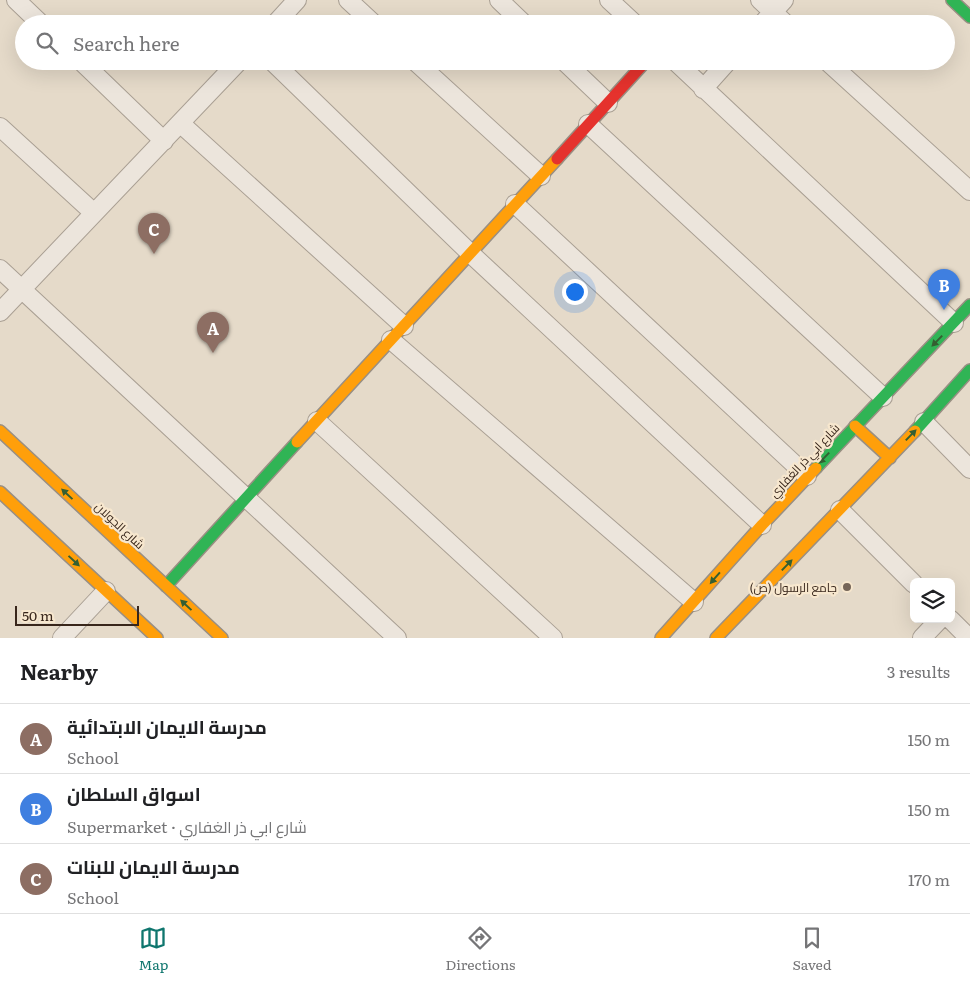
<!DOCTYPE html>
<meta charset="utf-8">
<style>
body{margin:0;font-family:Literata,Cairo,serif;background:#f6f6f6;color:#202124}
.controls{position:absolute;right:15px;bottom:15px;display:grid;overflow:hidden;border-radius:8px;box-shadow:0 5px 20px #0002}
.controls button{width:45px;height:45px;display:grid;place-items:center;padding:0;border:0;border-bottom:1px solid #e0e0e0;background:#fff;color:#202124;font:25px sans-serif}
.scale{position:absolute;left:15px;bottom:12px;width:124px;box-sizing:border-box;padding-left:5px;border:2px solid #38261b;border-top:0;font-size:14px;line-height:18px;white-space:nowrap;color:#38261b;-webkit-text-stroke:4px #f7e7ce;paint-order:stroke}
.you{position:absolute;left:574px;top:291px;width:18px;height:18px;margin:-12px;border:4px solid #fff;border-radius:50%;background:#1a73e8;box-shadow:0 0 0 8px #1a73e833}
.badge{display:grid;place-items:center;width:32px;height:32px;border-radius:50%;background:#0f766e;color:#fff;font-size:16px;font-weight:700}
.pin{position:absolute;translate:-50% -41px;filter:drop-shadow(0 1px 2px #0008)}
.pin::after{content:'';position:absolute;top:26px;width:18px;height:15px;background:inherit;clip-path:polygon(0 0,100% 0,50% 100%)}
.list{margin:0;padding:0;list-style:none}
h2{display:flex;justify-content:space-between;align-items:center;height:65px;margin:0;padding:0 20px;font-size:21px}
h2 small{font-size:16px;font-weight:400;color:#757577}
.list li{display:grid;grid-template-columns:32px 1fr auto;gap:15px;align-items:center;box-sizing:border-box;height:70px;padding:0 20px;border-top:1px solid #e0e0e0}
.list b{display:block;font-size:19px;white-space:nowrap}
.list p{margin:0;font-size:16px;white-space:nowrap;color:#757577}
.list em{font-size:16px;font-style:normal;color:#757577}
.icon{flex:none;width:28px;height:28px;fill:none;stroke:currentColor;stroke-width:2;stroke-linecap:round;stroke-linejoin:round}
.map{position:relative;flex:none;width:970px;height:638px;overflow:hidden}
.search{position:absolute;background:#fff;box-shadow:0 5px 20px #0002;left:15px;right:15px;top:15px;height:55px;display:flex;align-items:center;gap:12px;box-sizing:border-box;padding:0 18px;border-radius:28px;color:#757577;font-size:19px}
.sheet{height:275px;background:#fff}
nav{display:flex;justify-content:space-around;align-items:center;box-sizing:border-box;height:70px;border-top:1px solid #e0e0e0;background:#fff;font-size:14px;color:#757577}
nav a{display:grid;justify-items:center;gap:2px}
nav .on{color:#0f766e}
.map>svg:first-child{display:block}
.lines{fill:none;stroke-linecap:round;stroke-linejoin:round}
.street-casing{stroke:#a99f93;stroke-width:20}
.fast-casing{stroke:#998f83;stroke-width:14}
.slow-casing{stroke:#998f83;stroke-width:14}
.jam-casing{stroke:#998f83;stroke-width:14}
.street{stroke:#ece5dc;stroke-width:18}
.fast{stroke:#30b455;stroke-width:11}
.slow{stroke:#ff9f0a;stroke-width:11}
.jam{stroke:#e5322d;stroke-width:11}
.oneway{fill:#355f32}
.poi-dot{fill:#756558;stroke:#f7e7ce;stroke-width:2}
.labels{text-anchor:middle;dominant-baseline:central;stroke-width:4.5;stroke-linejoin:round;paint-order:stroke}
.street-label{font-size:12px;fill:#38261b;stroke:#f7e7ce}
.poi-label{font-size:12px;fill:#38261b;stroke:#f7e7ce;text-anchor:end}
</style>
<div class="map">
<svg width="970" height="638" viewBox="0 0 970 638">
<rect width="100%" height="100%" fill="#e5dac9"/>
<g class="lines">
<!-- street casing -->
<g class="street-casing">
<path id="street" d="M16,0l25,24
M348,0l26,24
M499,0l25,24
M609,0l26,24
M760,0l26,24
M275,24l22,-24
M762,24l22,-24
M81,61l83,80
M272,61l198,192 292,272
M415,61l126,115
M564,61l44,42
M675,61l279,262
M827,61l143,130
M703,89l25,-28
M180,123l224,203
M588,124l295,273
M0,127l94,86
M515,204l292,272
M0,269l397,369
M0,312l239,-251
M391,340l303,262
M317,421l236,217
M924,422l46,47
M840,510l74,74
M950,619l19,19
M62,638l44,-47
M922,638l18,-19"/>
</g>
<!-- fast casing -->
<g class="fast-casing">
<path id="fast" d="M952,0l18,17
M915,431l55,-61
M816,468l154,-163
M166,586l131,-144"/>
</g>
<!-- slow casing -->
<g class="slow-casing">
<path id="slow" d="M855,426l35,32
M0,431l222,207
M297,442l260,-283
M0,492l157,146
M661,638l101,-113 54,-57
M716,638l199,-207"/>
</g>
<!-- jam casing -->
<g class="jam-casing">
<path id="jam" d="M557,159l89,-98"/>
</g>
<!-- street -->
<use href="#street" class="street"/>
<!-- fast -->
<use href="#fast" class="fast"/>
<!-- slow -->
<use href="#slow" class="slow"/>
<!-- jam -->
<use href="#jam" class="jam"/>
</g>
<!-- one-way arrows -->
<defs><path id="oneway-solid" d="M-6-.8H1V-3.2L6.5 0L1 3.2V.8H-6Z" transform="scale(1.25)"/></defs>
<g class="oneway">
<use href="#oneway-solid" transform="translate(937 341) rotate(134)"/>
<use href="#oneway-solid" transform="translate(911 435) rotate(-46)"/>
<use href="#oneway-solid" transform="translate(824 458) rotate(134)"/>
<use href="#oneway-solid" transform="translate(67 494) rotate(-137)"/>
<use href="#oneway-solid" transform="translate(74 561) rotate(43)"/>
<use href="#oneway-solid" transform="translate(787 565) rotate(-46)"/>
<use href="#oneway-solid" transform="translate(715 578) rotate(131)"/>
<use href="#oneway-solid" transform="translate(186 605) rotate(-137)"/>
</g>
<!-- markers -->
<circle class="poi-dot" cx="847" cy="587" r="5"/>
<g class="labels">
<!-- street labels -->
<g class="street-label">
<text transform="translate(804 460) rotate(-47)">شارع ابي ذر الغفاري</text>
<text transform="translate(120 525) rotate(43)">شارع الجولان</text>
</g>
<!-- poi labels -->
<g class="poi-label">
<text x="837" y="587">جامع الرسول (ص)</text>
</g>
</g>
</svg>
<div class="controls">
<button><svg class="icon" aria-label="layers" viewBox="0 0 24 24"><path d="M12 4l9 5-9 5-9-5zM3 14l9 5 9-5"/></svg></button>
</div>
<div class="scale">50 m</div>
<div class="you"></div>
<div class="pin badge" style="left:213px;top:353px;background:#8d6e63">A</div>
<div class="pin badge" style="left:944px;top:310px;background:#3f7fe0">B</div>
<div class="pin badge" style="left:154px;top:254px;background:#8d6e63">C</div>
<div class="search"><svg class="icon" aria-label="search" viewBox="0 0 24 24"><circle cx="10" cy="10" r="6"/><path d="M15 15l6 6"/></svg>Search here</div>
</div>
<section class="sheet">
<h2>Nearby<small>3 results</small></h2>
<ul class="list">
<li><span class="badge" style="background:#8d6e63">A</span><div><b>مدرسة الايمان الابتدائية</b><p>School</p></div><em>150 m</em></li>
<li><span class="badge" style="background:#3f7fe0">B</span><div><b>اسواق السلطان</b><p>Supermarket · شارع ابي ذر الغفاري</p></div><em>150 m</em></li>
<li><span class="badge" style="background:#8d6e63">C</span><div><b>مدرسة الايمان للبنات</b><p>School</p></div><em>170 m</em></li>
</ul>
</section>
<nav>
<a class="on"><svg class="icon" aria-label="map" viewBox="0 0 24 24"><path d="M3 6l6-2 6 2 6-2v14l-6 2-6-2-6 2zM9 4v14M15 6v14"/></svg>Map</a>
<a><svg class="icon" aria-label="directions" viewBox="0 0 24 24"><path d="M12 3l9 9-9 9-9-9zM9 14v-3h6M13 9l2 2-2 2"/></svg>Directions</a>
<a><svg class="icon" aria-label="saved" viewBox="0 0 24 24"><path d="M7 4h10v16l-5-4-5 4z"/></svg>Saved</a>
</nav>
